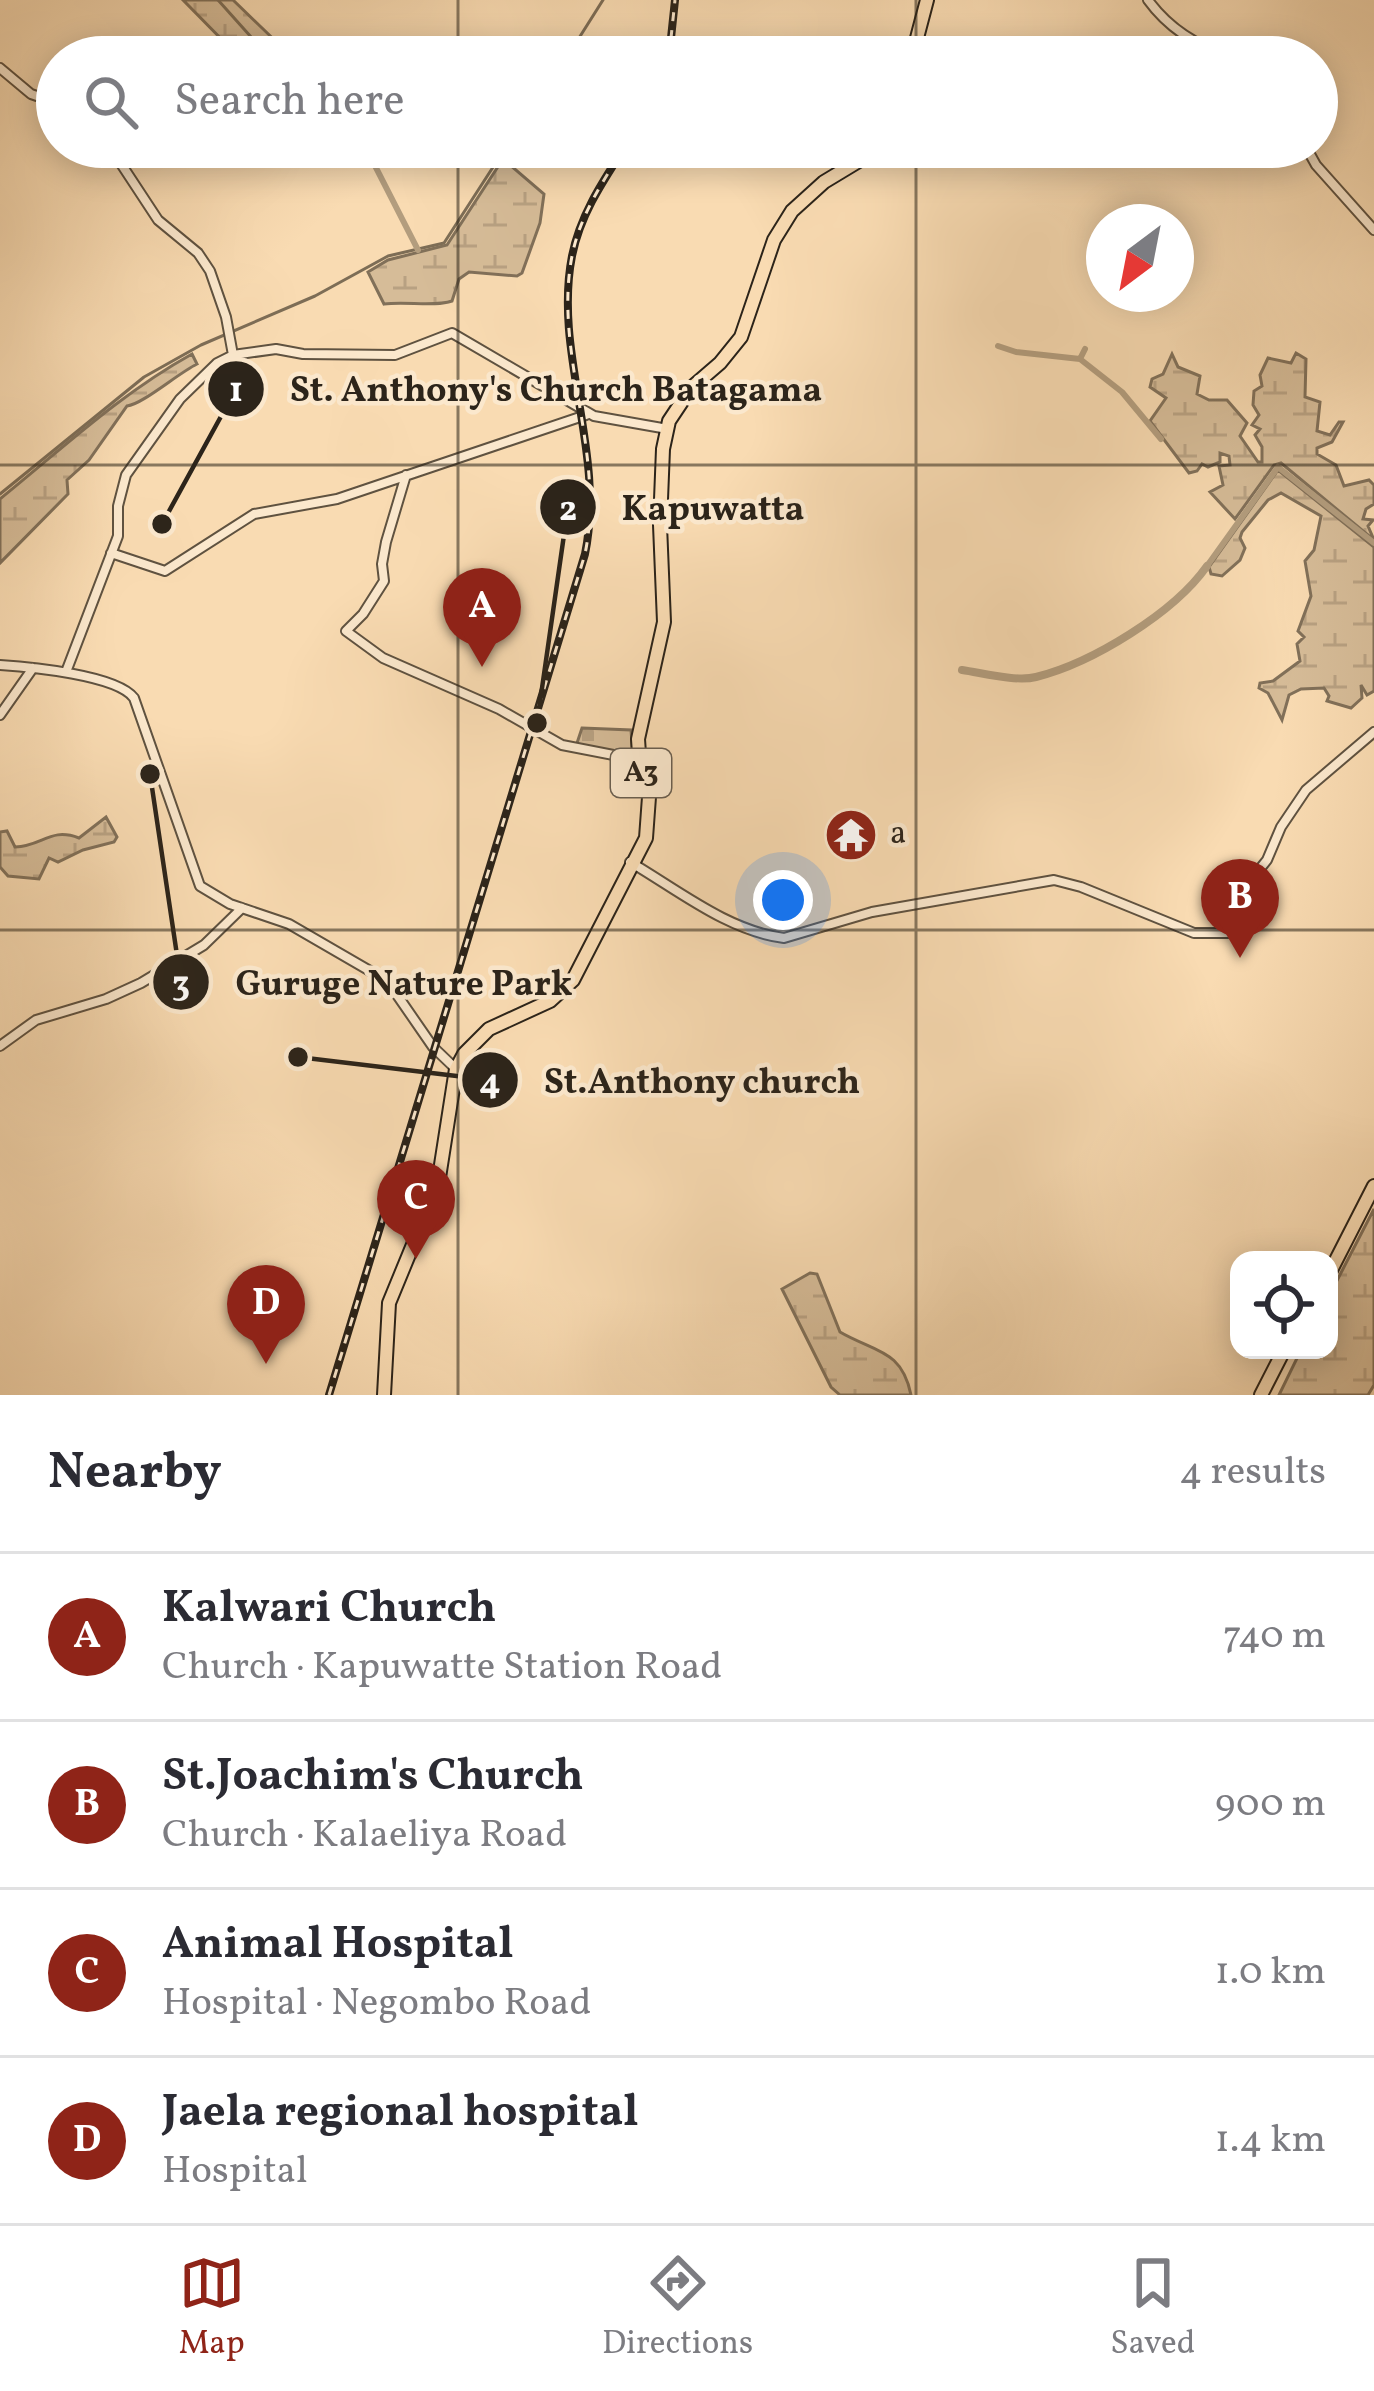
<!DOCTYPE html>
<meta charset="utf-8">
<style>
body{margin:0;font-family:Vollkorn,serif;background:#f7f7f7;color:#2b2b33}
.controls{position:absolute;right:36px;bottom:36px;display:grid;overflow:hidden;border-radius:24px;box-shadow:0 6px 30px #0003}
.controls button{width:108px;height:108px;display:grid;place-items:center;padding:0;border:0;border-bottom:3px solid #e1e1e2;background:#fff;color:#2b2b33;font:60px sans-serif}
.compass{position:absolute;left:1086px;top:204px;width:108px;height:108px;border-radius:50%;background:#fff;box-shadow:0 6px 30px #0003;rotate:212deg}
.you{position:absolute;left:783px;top:900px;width:42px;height:42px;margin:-30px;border:9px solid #fff;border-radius:50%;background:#1a73e8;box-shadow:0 0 0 18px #1a73e833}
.badge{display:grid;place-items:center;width:78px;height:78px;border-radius:50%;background:#8f2418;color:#fff;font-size:39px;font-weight:700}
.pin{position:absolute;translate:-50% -99px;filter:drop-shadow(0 3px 6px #0008)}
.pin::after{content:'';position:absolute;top:63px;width:42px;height:36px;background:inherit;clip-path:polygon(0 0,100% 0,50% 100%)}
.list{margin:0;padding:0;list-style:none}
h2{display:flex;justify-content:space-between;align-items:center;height:156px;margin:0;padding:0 48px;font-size:51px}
h2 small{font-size:39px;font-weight:400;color:#7c7c81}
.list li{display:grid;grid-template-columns:78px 1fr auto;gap:36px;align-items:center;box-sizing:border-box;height:168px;padding:0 48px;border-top:3px solid #e1e1e2}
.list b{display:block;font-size:45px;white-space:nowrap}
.list p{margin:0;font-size:39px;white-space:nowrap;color:#7c7c81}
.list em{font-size:39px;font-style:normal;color:#7c7c81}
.icon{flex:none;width:66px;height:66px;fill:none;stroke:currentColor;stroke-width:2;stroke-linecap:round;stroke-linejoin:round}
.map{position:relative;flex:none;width:1374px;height:1395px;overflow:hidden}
.search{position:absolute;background:#fff;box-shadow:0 6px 30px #0003;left:36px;right:36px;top:36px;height:132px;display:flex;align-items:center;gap:30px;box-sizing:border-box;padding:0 42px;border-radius:66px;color:#7c7c81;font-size:45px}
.sheet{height:828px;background:#fff}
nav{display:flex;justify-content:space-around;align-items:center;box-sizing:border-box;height:168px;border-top:3px solid #e1e1e2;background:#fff;font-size:33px;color:#7c7c81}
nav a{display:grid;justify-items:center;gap:6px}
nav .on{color:#8f2418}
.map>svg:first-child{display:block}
.wetland{fill:url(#wetland-marsh);stroke:#817059;stroke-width:3}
.cemetery{fill:url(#cemetery-stones);stroke:#817059;stroke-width:3}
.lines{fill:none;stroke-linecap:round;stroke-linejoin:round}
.stream{stroke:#7d6d56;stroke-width:3}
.canal{stroke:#b39d7e;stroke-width:6}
.river{stroke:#b39d7e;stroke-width:8}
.tertiary-casing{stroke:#5f5240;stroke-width:12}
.trunk-casing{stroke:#2c241a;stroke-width:16}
.motorway-casing{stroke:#2c241a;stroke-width:16}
.tertiary{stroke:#fbe8cd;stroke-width:8}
.trunk{stroke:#f9dbb2;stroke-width:12}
.motorway{stroke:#f9dbb2;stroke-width:12}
.rail-casing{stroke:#2c241a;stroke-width:8}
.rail{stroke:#fbe8cd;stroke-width:3;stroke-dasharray:9;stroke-linecap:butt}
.grid{fill:none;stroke:#2c241a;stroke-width:3;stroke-opacity:0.55}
.labels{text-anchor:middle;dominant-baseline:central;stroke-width:9;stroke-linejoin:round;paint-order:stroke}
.shield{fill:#fbe8cd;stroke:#6a5f50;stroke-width:3}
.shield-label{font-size:30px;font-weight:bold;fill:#2c241a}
.poi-label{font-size:33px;fill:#2c241a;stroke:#fbe8cd;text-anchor:start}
.leader{fill:none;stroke:#2c241a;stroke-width:4.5}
.callout-dot{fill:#2c241a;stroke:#fbe8cd;stroke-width:4.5}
.mark-label{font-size:36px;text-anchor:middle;font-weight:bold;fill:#fff}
.callout-label{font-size:36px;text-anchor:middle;font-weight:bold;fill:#2c241a;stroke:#fbe8cd;stroke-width:9;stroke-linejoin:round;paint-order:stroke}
</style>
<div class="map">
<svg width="1374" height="1395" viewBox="0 0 1374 1395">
<defs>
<pattern id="wetland-marsh" width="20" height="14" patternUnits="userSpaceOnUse" patternTransform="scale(3)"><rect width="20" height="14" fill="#d6bc98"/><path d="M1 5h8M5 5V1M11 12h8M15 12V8" fill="none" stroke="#b8a182"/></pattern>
<pattern id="cemetery-stones" width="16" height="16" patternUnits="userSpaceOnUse" patternTransform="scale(3)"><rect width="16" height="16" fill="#d6bc98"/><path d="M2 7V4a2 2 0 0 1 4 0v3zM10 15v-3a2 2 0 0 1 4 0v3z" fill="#b8a182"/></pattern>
</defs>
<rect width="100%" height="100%" fill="#f9dbb2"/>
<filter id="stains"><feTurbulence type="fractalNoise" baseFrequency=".00167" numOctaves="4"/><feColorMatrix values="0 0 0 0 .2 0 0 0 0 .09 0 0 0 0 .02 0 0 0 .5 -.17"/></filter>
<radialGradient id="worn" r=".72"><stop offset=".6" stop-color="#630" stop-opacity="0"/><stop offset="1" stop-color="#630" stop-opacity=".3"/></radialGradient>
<!-- wetland -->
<path class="wetland" d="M183,0h50l59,57h-53z
M503,159l41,35 -4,29 -18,50 -5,3 -48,-4 -10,7 -7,22c-17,6 -47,0 -68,3l-16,-32 20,-12 59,-15z
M1296,353l10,6 -1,38 15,5 -3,29 13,4 9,-13h4l-11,20 -15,6v6l19,11 8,21 25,-6 5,5v19l-8,5 -3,10 10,1 -5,6 6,14 -93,-77 -7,2 -39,54 -25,-27 13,-7 -4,-19 11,-1 -1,-9 -9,-3v9l-12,5 -6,-3 -5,7 -8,2 -39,-52 16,-23 -16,-11 2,-8 11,-5 9,-20 6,13 22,9 -3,18 12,6h18l20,23 -7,13 18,26h4v-15l-7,-12 5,-6 -8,-4 7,-10 -6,-10 1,-14 8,-5 -2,-11 8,-17 23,5z
M192,354l5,10c-20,10 -54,40 -70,42l-38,54 -22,20 1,14 -68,69v-64c63,-51 120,-105 192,-145z
M1278,470l96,77v144l-7,4 -6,-10 1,13 -11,10 -24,-7 2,-5 -5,-8 -23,1 -12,6 -7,25 -14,-27 -9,-5 1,-5 13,-2 27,-20 -3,-17 7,-7 -6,-6 13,-35 -6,-35 9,-11 7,-34 -40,-23 -13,7 -26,32 -2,6 5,10 -5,12 -18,16 -11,-2 -2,-7z
M106,817l11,20 -3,5 -31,8 -25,12 -9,-4 -10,21 -31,-3 -8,-9v-35l7,-1 8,16c28,-1 35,-20 64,-9z
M1374,1209v176l-6,10h-89l22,-45h28v-54z
M810,1273l7,1 23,58c34,20 62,17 71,63h-71l-9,-8 -49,-98z"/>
<!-- cemetery -->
<path class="cemetery" d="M582,728l49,2 2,27 -57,-11z"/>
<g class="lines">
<!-- stream -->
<path class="stream" d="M218,0l51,57
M567,57l36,-57
M362,147l7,7
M0,494l144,-117 57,-32 114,-49 73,-40 56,-13 62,-96"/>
<!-- canal -->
<path class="canal" d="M369,154l49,96
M998,346l18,6 64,7 5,-10
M1080,359l42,33 39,47
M1207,566l71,-99 96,76"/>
<!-- river -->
<path class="river" d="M962,670c21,3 54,12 74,7 56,-14 138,-64 171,-111"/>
<!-- tertiary casing -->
<g class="tertiary-casing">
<path id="tertiary" d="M1148,0c21,29 49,46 82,57
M0,68l31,26 26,9
M110,147l48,73 40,33 12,18 16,46 7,38
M1306,147l10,18 58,65
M406,475l-20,67 -4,22 2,17 -21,33 -17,17 37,27 116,51 63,36 77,15
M111,553l54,18 89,-57 83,-15 249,-84
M0,665c30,2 117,10 134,33l66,188 30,18 59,20 88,51 18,17 38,55 23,22
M66,672l52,-136v-30l8,-31 54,-76 37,-36 16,-8 43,-6 27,5 92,1 57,-22 142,83 68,12
M0,715l33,-47
M630,862c48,28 98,69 154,76l88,-26 182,-32 27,7 113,46h34l18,-47 21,-26 14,-33 25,-37 68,-58
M0,1046l36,-26 70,-21 35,-16 63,-38 38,-37"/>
</g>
<!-- trunk casing -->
<g class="trunk-casing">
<path id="trunk" d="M912,57l15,-57
M384,1395l5,-92 49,-119 18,-115 8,-15 25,-25 61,-28 23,-21 73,-142 3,-41 -9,-29 -2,-29 26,-117 -4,-97 3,-76 6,-28 22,-33 29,-25 21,-26 33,-97 18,-29 32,-29 58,-35"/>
</g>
<!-- motorway casing -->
<g class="motorway-casing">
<path id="motorway" d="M1329,1274l45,-88
M1261,1395l23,-45"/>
</g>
<!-- tertiary -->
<use href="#tertiary" class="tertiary"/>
<!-- trunk -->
<use href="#trunk" class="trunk"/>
<!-- motorway -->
<use href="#motorway" class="motorway"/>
<!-- rail casing -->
<g class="rail-casing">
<path id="rail" d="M669,57l6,-57
M329,1395l256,-841c21,-102 -32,-200 -13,-298 8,-41 31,-75 53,-109"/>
</g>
<!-- rail -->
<use href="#rail" class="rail"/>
</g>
<!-- grid -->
<path class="grid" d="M458,0v57M916,0v57M458,147v1248M916,147v1248M0,465h1374M0,930h1374"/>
<!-- icons -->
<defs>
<g id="temple-disc" transform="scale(2.7)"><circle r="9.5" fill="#8f2418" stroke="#fbe8cd"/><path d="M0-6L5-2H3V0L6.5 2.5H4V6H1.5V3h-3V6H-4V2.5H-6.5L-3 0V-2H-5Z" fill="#fff"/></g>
</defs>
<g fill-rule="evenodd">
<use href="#temple-disc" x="851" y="835"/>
</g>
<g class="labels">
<!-- shield labels -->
<rect class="shield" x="611" y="749" width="60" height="48" rx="9"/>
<g class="shield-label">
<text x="641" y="773">A3</text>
</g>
<!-- poi labels -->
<g class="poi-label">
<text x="890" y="835">a</text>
</g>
</g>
<!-- callouts -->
<path class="leader" d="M162 524L236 389M537 723L568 507M150 774L181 982M298 1057L490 1080"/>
<g class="callout-dot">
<circle cx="162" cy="524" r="12"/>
<circle cx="537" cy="723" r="12"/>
<circle cx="150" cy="774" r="12"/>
<circle cx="298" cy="1057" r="12"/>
<circle cx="236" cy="389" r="30"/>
<circle cx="568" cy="507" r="30"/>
<circle cx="181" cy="982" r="30"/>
<circle cx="490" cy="1080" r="30"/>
</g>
<g class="mark-label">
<text x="236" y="401">1</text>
<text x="568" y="520">2</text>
<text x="181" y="995">3</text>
<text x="490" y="1093">4</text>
</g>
<g class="callout-label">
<text x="556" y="401">St. Anthony's Church Batagama</text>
<text x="713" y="520">Kapuwatta</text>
<text x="404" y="995">Guruge Nature Park</text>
<text x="702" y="1093">St.Anthony church</text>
</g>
<rect width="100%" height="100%" filter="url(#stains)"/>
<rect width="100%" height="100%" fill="url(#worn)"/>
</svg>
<div class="controls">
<button><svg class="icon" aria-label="locate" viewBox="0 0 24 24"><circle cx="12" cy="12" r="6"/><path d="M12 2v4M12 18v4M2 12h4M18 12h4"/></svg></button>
</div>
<svg class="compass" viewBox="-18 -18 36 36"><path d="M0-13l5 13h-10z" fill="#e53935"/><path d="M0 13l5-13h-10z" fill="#7c7c81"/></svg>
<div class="you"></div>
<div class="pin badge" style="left:482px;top:667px">A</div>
<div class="pin badge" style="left:1240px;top:958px">B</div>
<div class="pin badge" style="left:416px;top:1259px">C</div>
<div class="pin badge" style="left:266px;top:1364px">D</div>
<div class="search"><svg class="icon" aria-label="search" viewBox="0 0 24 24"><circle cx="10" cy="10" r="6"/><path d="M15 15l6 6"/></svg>Search here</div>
</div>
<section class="sheet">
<h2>Nearby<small>4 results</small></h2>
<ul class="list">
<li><span class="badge">A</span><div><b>Kalwari Church</b><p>Church · Kapuwatte Station Road</p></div><em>740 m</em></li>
<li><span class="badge">B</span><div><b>St.Joachim's Church</b><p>Church · Kalaeliya Road</p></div><em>900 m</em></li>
<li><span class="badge">C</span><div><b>Animal Hospital</b><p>Hospital · Negombo Road</p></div><em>1.0 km</em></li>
<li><span class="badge">D</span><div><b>Jaela regional hospital</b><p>Hospital</p></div><em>1.4 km</em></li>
</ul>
</section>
<nav>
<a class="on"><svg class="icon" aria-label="map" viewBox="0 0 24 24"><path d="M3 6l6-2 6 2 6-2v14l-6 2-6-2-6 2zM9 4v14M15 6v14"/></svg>Map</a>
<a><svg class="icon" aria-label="directions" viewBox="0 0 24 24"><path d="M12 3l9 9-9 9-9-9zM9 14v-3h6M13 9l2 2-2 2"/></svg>Directions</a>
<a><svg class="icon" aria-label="saved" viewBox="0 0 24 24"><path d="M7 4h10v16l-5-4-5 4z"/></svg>Saved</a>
</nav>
